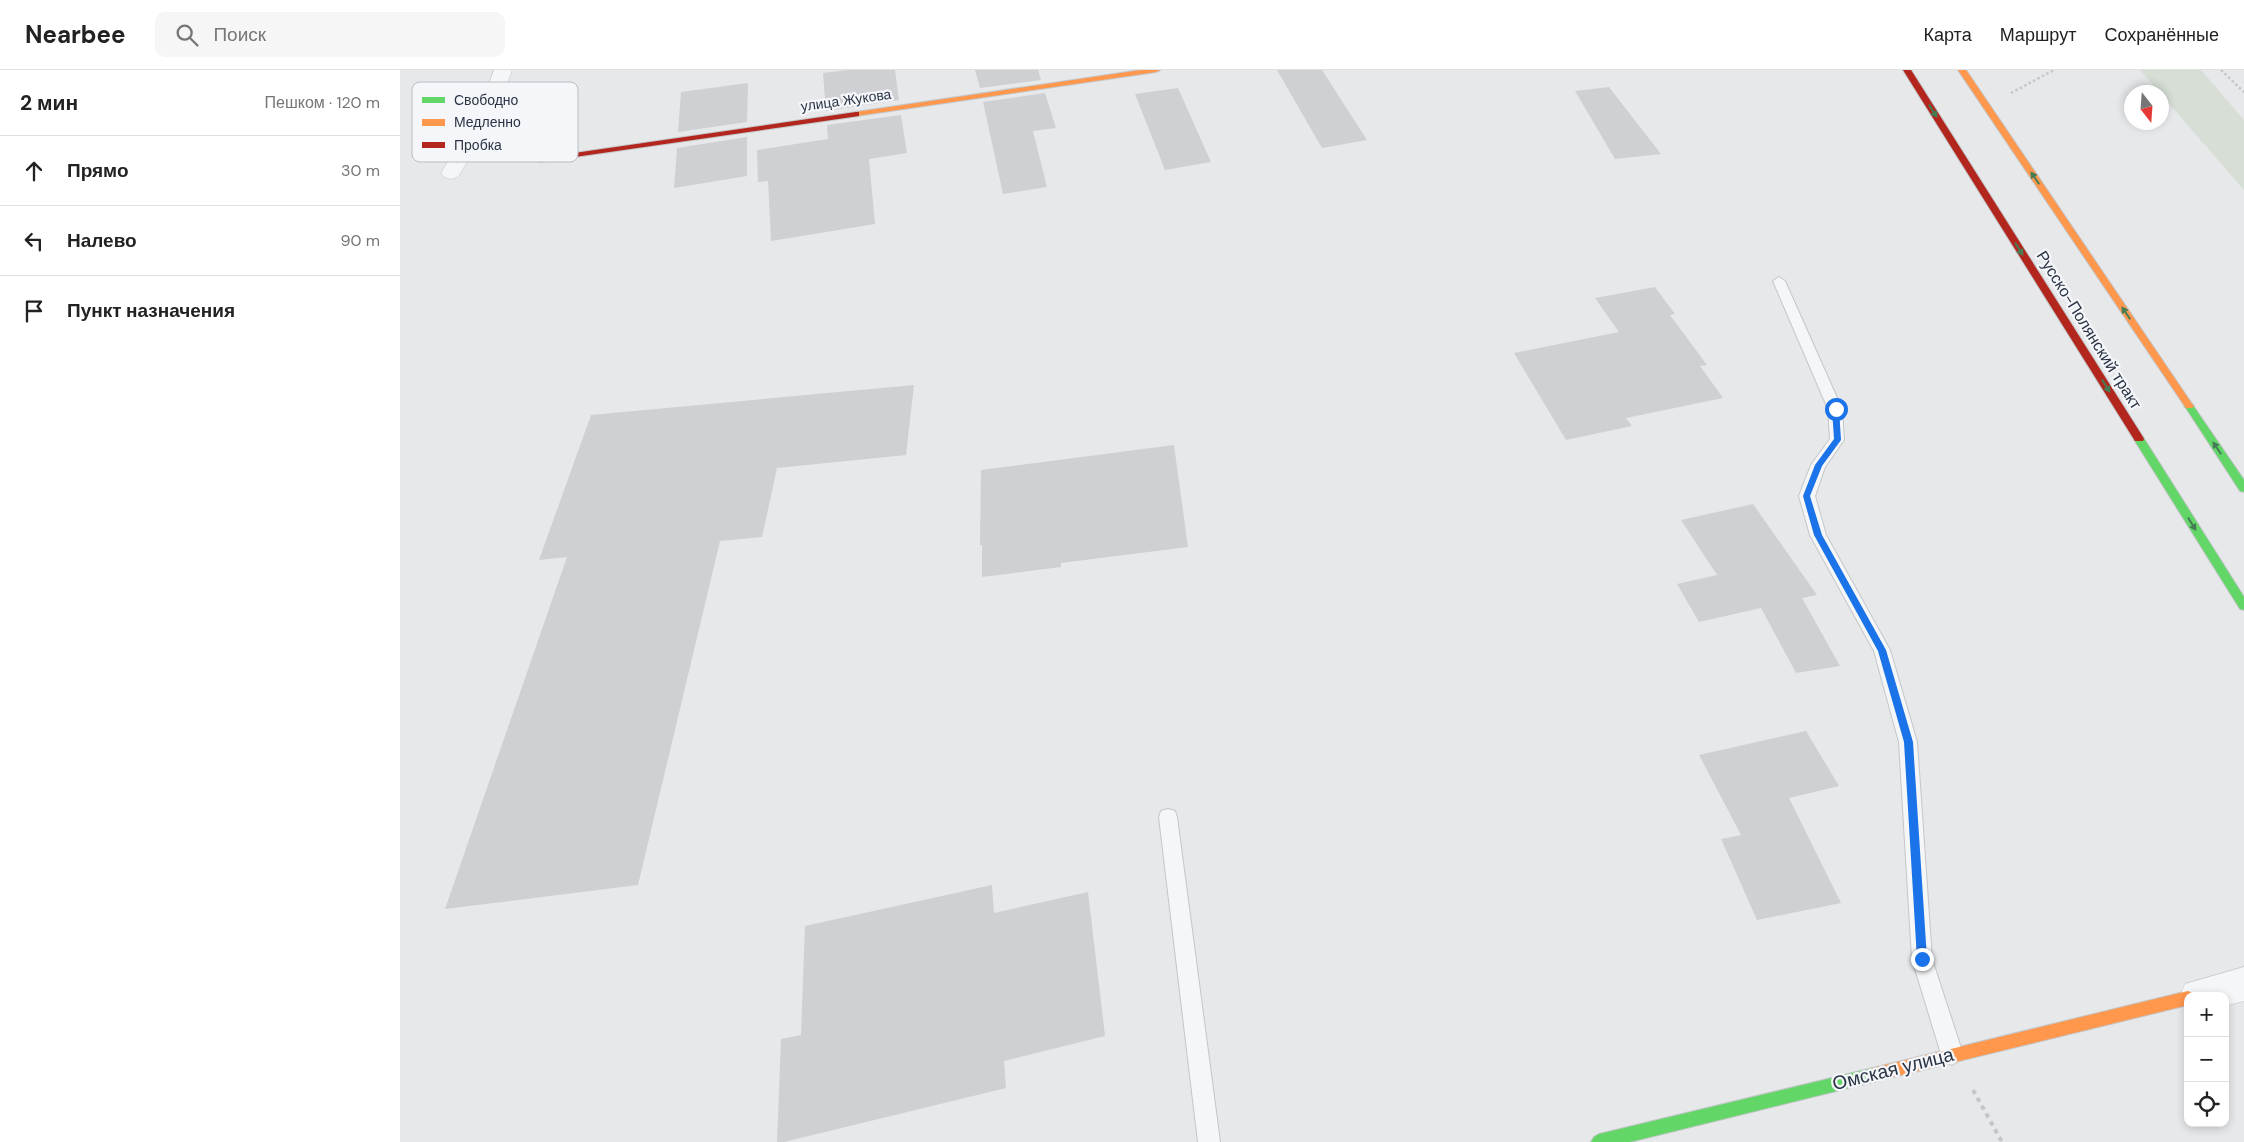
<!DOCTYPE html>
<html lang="ru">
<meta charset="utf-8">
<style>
body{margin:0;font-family:"DM Sans",sans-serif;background:#f6f6f6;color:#222}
.controls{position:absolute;right:15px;bottom:15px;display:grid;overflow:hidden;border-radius:10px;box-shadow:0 2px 8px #0003}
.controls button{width:45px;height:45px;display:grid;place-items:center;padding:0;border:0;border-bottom:1px solid #e0e0e0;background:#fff;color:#222;font:25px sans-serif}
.compass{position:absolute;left:1724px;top:15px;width:45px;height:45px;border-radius:50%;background:#fff;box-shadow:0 2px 8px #0003;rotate:163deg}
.stop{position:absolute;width:15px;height:15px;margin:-11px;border:4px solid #1a73e8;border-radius:50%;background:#fff}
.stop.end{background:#1a73e8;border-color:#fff;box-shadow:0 1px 5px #0008}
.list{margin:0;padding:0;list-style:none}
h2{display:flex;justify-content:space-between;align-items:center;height:65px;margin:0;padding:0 20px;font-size:21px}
h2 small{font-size:16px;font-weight:400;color:#767676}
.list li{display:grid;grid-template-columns:32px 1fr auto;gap:15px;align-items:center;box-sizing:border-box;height:70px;padding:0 20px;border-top:1px solid #e0e0e0}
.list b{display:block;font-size:19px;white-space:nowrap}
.list em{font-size:16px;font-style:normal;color:#767676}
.icon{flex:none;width:28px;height:28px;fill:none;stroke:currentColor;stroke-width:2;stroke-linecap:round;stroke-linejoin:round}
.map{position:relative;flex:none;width:1844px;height:1072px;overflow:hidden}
header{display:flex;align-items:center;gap:30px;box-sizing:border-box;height:70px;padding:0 25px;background:#fff;border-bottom:1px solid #e0e0e0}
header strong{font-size:24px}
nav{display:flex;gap:28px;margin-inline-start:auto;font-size:18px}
.search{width:350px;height:45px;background:#f6f6f6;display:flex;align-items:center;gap:12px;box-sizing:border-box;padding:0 18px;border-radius:10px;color:#767676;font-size:19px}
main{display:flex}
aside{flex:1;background:#fff}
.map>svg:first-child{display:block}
.green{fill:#d6ded6}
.building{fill:#ced0d3}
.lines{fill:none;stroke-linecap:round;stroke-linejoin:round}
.lane-casing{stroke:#c4c6c8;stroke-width:2}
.street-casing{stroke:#c4c6c8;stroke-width:1}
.fast-casing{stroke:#c4c6c8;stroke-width:2}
.slow-casing{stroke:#c4c6c8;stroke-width:2}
.jam-casing{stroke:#c4c6c8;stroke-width:2}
.path-far1{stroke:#c5c6ca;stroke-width:2.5;stroke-dasharray:2.5 2.5;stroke-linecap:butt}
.path{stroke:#c5c6ca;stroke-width:4;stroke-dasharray:4.5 4.5;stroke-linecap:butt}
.lane{fill:#f5f6f7;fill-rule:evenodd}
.street{fill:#f5f6f7;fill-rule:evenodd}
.fast{fill:#63d668;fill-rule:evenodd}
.slow{fill:#ff974d;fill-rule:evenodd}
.jam{fill:#b3261e;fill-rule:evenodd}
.oneway{fill:#447d55}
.route{fill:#1a73e8}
.labels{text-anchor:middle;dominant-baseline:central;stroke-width:4.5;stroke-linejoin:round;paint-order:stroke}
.far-street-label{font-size:14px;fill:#2b3445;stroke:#f4f6f9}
.street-label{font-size:16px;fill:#2b3445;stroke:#f4f6f9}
.near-street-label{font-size:19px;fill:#2b3445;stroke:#f4f6f9}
.key{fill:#f4f6f9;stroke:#b8bcc3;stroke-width:1}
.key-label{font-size:14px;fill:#2b3445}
</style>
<header>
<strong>Nearbee</strong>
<div class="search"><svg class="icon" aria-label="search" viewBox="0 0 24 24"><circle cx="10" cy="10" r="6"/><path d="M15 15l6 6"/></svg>Поиск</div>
<nav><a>Карта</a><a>Маршрут</a><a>Сохранённые</a></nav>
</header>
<main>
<aside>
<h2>2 мин<small>Пешком · 120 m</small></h2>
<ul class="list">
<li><svg class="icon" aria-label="ahead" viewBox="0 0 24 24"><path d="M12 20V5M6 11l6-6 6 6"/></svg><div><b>Прямо</b></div><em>30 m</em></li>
<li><svg class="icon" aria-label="left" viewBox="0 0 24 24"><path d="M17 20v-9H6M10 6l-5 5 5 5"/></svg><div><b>Налево</b></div><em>90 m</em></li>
<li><svg class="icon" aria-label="arrive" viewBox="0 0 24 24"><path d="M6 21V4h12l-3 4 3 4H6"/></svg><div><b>Пункт назначения</b></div></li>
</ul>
</aside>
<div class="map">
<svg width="1844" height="1072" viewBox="0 0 1844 1072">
<rect width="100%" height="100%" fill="#e6e8ea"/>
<!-- green -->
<path class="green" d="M1740,0h61l43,50v70z"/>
<!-- building -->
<path class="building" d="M448,0h47l4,30 -73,11 -3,-38z
M575,0h63l3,10 -61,8z
M877,0h45l45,70 -45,8z
M348,13l-1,39 -69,10 3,-40z
M1209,17l52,67 -46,5 -40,-68z
M778,18l33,74 -46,8 -30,-76z
M645,23l11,35 -23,3 14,56 -44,7 -20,-92z
M501,45l6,38 -38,6 6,65 -104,17 -3,-60 -10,1 -1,-32 71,-11 -1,-14z
M347,67v39l-73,12 3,-40z
M1255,217l20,27 -5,1 37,50 -7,1 23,32 -97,20 6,8 -66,14 -52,-87 105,-21 -24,-34z
M514,315l-8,70 -129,13 -15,69 -42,4 -82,344 -193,24 122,-352 -28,3 52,-145z
M774,375l14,102 -127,16v4l-79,10v-32h-2l1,-75z
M1353,434l64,91 -15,3 38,68 -44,7 -35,-65 -62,14 -22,-38 40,-9 -36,-55z
M1406,661l33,55 -50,12 52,105 -84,17 -36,-81 20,-4 -42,-80z
M592,815l2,28 94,-21 17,144 -101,25 2,27 -222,54h-7l4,-103 20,-4 4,-109z"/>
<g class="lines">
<!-- lane casing -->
<g class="lane-casing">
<path id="lane" d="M1379,207l6,4 57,128 2,31 -19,27 -10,29 11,39 64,115 27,92 15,217 31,95 -4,7 -7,4 -7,-4 -4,-7 -29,-95 -13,-217 -25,-91 -64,-116 -11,-39 12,-31 19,-26 -2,-30 -55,-128z
M768,739l7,2 2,6 43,325h-22l-39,-325 2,-6z"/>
</g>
<!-- street casing -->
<g class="street-casing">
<path id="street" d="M94,0h18l-14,39 -40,68 -7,2 -7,-2 -3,-4 39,-64z
M1844,897v34l-19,5v-10h-37v14l-3,-2 -5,-12 5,-12z"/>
</g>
<!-- fast casing -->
<g class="fast-casing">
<path id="fast" d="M1789,333l3,1 52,76v12l-4,-1 -54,-83 -2,-2z
M1739,366l4,1 101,160v13l-4,-1 -105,-168 -1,-2z
M1473,998l5,2 2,5 -2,5 -5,2 -243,60h-39l3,-5 5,-3z"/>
</g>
<!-- slow casing -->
<g class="slow-casing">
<path id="slow" d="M741,0h19l-4,2 -300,44 -4,-2 4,-2z
M1558,0h8l226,334 2,2 -2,2h-6z
M1788,921l5,2 1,3h-6v9l-315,77 -5,-2 -2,-5 2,-5 5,-2z"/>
</g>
<!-- jam casing -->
<g class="jam-casing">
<path id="jam" d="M1503,0h8l232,367 1,2 -1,2h-8z
M456,42h3v4l-319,46 -4,-2 4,-2z"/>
</g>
<!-- path-far1 -->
<path class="path-far1" d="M1821,0l23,22
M1611,23l43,-23"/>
<!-- path -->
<path class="path" d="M1573,1020l29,52"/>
<!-- lane -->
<use href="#lane" class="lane"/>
<!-- street -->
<use href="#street" class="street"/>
<!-- fast -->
<use href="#fast" class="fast"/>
<!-- slow -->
<use href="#slow" class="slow"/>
<!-- jam -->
<use href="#jam" class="jam"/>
</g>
<!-- one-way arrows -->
<defs><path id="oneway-solid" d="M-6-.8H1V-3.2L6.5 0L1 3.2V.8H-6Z" transform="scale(1.25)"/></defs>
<g class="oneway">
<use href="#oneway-solid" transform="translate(1533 41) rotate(58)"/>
<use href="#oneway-solid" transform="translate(1635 108) rotate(-124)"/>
<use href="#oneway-solid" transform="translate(1619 179) rotate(58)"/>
<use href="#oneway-solid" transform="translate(1726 243) rotate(-124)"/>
<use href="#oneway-solid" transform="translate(1706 316) rotate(58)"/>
<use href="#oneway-solid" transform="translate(1817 378) rotate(-124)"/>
<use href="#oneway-solid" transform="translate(1792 454) rotate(58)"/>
</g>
<!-- route -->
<path class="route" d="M1436,336l3,3 2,31 -19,26 -12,30 12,39 64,115 27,92 14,217 -5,5 -5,-5 -13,-217 -26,-91 -64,-116 -11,-39 12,-31 19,-26 -2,-30z"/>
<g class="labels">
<!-- far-street labels -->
<g class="far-street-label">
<text transform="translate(446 30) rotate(-8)">улица Жукова</text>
</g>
<!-- street labels -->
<g class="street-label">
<text transform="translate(1689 260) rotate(58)">Русско-Полянский тракт</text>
</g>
<!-- near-street labels -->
<g class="near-street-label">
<text transform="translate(1493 999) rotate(-14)">Омская улица</text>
</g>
</g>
<!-- legend -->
<rect x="12" y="12" width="166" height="80" rx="8" class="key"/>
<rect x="22" y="27" width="23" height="6" fill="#63d668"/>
<rect x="22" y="49" width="23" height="7" fill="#ff974d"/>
<rect x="22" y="72" width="23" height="6" fill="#b3261e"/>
<g class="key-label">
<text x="54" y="35">Свободно</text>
<text x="54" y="57">Медленно</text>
<text x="54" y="80">Пробка</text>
</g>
</svg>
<div class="controls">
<button>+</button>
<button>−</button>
<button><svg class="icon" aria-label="locate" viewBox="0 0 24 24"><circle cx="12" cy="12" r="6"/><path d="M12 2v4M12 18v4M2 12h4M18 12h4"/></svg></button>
</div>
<svg class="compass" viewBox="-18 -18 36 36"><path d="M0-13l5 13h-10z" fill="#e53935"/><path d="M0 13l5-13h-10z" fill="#767676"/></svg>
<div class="stop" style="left:1436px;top:339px"></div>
<div class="stop end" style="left:1522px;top:889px"></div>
</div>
</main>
